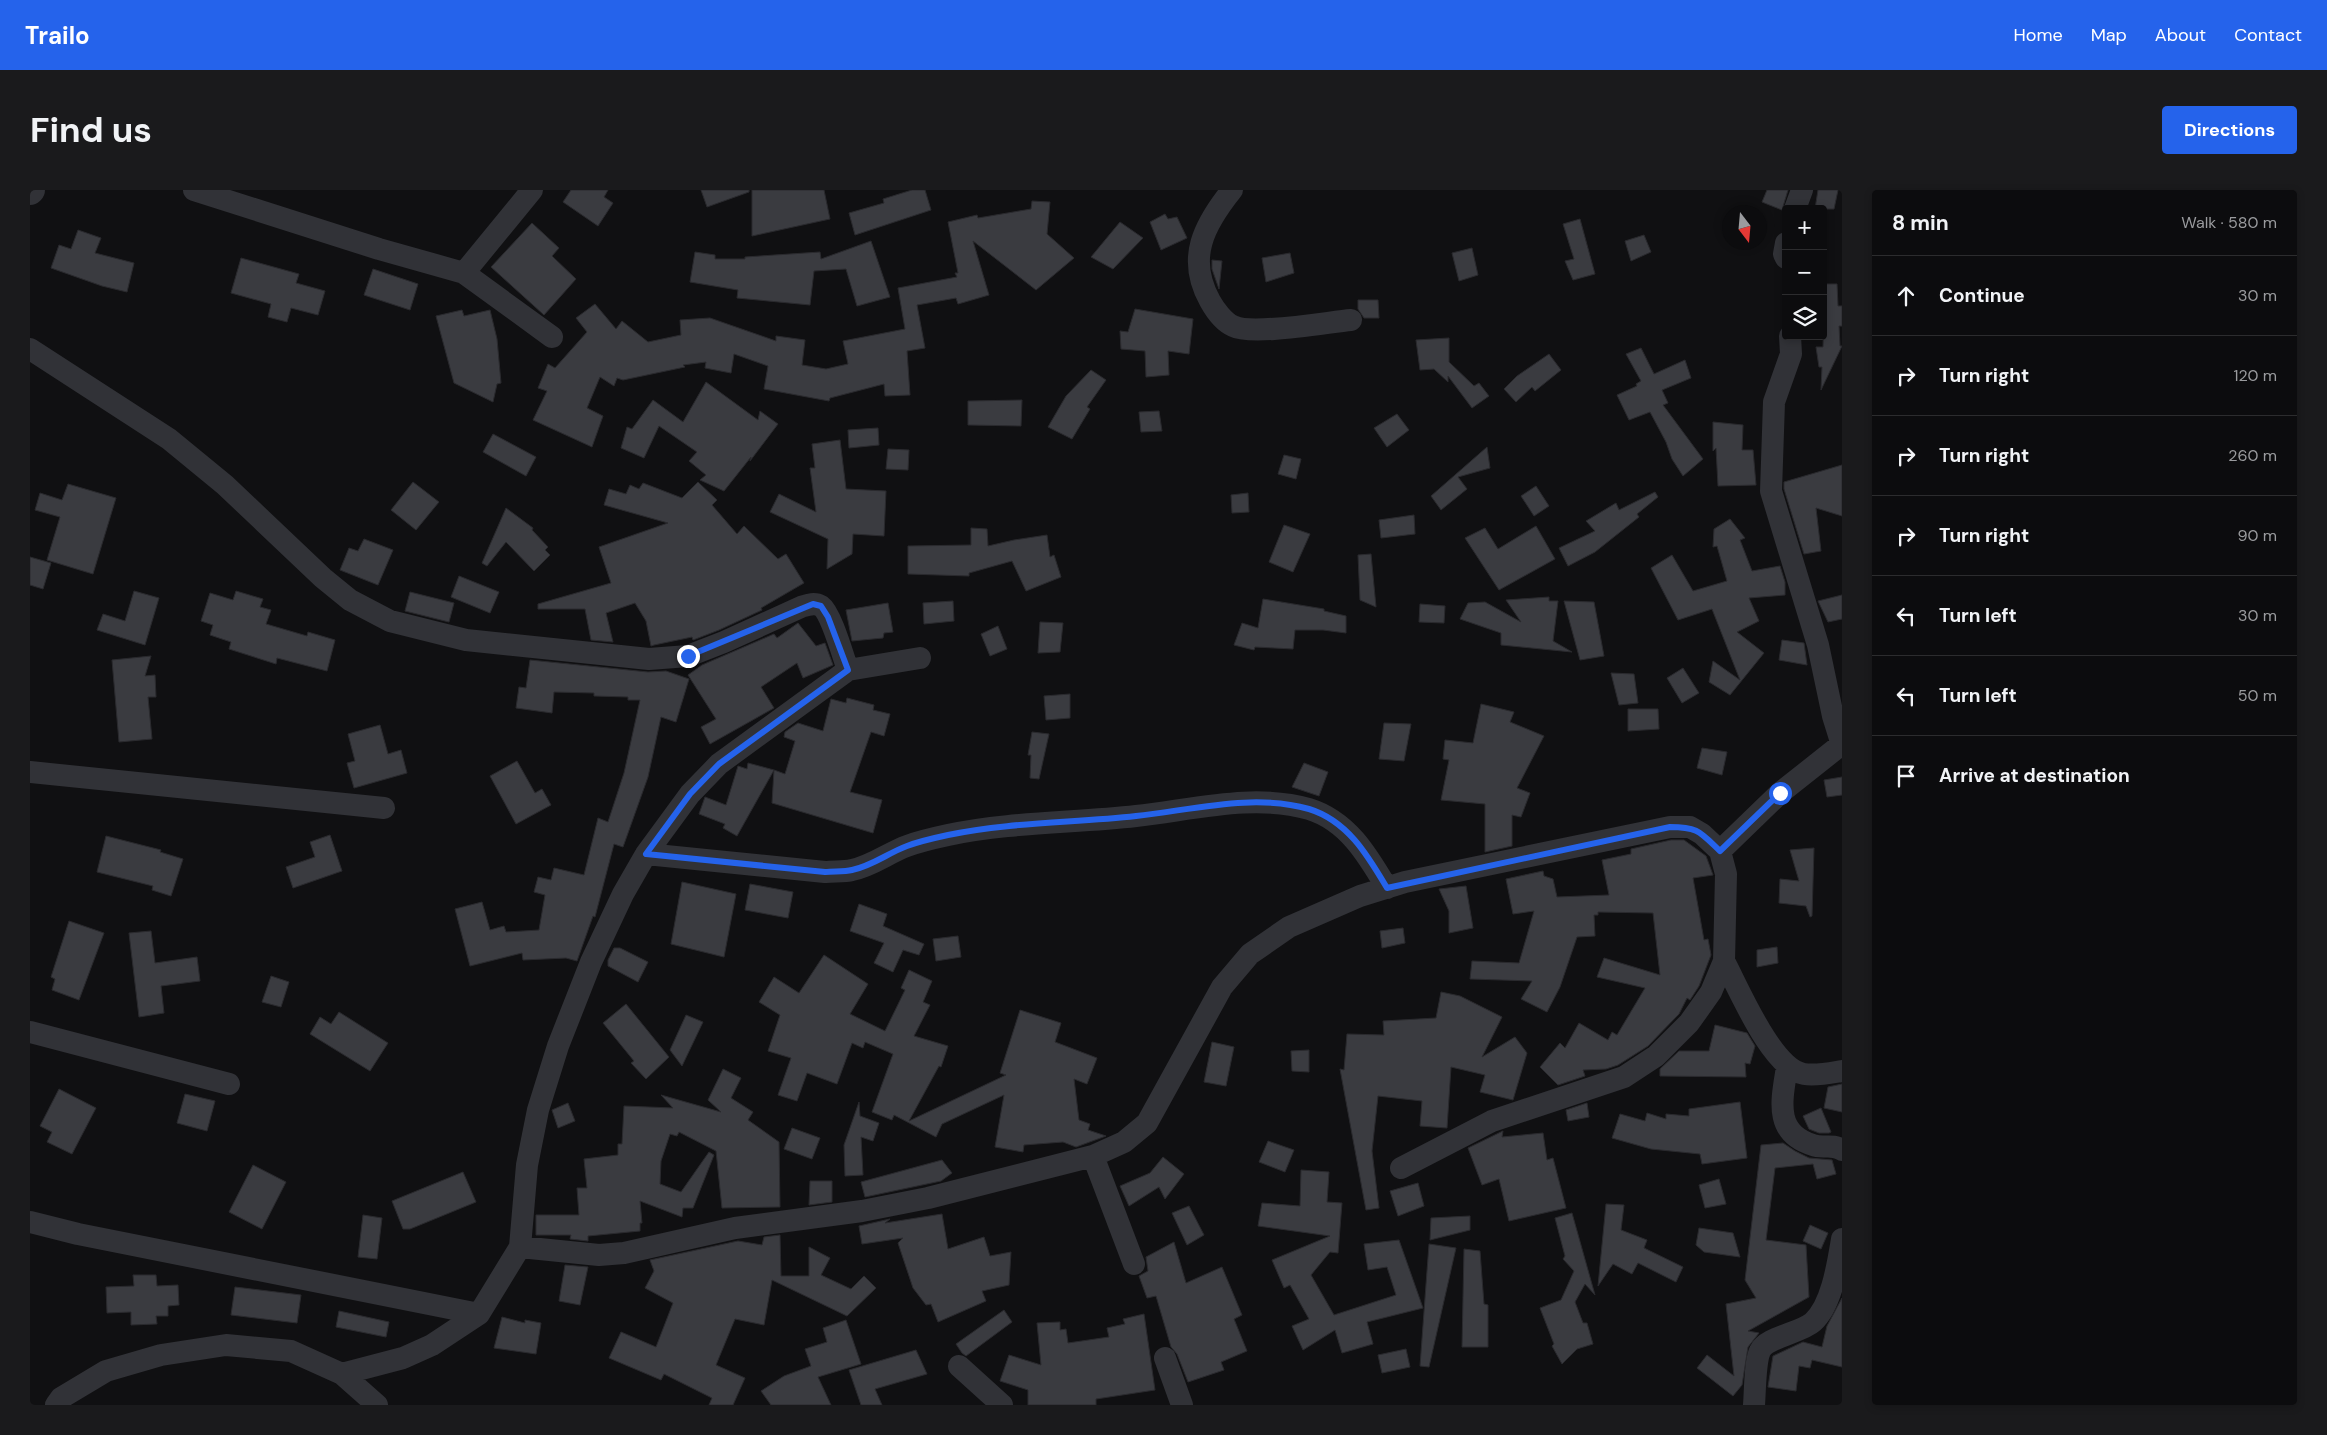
<!DOCTYPE html>
<meta charset="utf-8">
<style>
body{margin:0;font-family:"DM Sans",sans-serif;background:#1a1a1c;color:#f1f3f6}
.controls{position:absolute;right:15px;top:15px;display:grid;overflow:hidden;border-radius:5px;box-shadow:0 2px 8px #0003}
.controls button{width:45px;height:45px;display:grid;place-items:center;padding:0;border:0;border-bottom:1px solid #2c2c2e;background:#0c0c0e;color:#f1f3f6;font:25px sans-serif}
.compass{position:absolute;left:1692px;top:15px;width:45px;height:45px;border-radius:50%;background:#0c0c0e;box-shadow:0 2px 8px #0003;rotate:164deg}
.stop{position:absolute;width:15px;height:15px;margin:-11px;border:4px solid #2563eb;border-radius:50%;background:#fff}
.stop.end{background:#2563eb;border-color:#fff;box-shadow:0 1px 5px #0008}
.list{margin:0;padding:0;list-style:none}
h2{display:flex;justify-content:space-between;align-items:center;height:65px;margin:0;padding:0 20px;font-size:21px}
h2 small{font-size:16px;font-weight:400;color:#9a9b9e}
.list li{display:grid;grid-template-columns:32px 1fr auto;gap:15px;align-items:center;box-sizing:border-box;height:80px;padding:0 20px;border-top:1px solid #2c2c2e}
.list b{display:block;font-size:19px;white-space:nowrap}
.list em{font-size:16px;font-style:normal;color:#9a9b9e}
.icon{flex:none;width:28px;height:28px;fill:none;stroke:currentColor;stroke-width:2;stroke-linecap:round;stroke-linejoin:round}
.map{position:relative;flex:none;width:1812px;height:1215px;overflow:hidden;border-radius:5px}
header{display:flex;align-items:center;gap:30px;box-sizing:border-box;height:70px;padding:0 25px;background:#2563eb;color:#fff}
header strong{font-size:24px}
nav{display:flex;gap:28px;margin-inline-start:auto;font-size:18px}
.intro{display:flex;align-items:center;justify-content:space-between;box-sizing:border-box;height:120px;padding:0 30px}
h1{margin:0;font-size:35px}
.button{padding:12px 22px;border-radius:5px;background:#2563eb;color:#fff;font-size:18px;font-weight:700}
main{display:flex;gap:30px;padding:0 30px}
aside{flex:1;background:#0c0c0e;border-radius:5px;box-shadow:0 2px 8px #0003}
.map>svg:first-child{display:block}
.building{fill:#3a3b40;stroke:#2a2a2e}
.lines{fill:none;stroke-linecap:round;stroke-linejoin:round}
.minor{stroke:#313237;stroke-width:22}
.tertiary{stroke:#313237;stroke-width:28}
.route{stroke:#2563eb;stroke-width:6}
</style>
<header>
<strong>Trailo</strong>
<nav><a>Home</a><a>Map</a><a>About</a><a>Contact</a></nav>
</header>
<div class="intro"><h1>Find us</h1><a class="button">Directions</a></div>
<main>
<div class="map">
<svg width="1812" height="1215" viewBox="0 0 1812 1215">
<rect width="100%" height="100%" fill="#101012"/>
<!-- building -->
<path class="building" d="M541,0h37l-4,7 9,6 -15,23 -35,-24z
M671,0h48v2l-42,15z
M722,0h72l6,29 -78,17z
M882,0h13l6,20 -76,25 -6,-22 35,-10 -1,-4z
M1737,0h21l-6,20 -20,-8z
M1788,0h20l-4,19h-19z
M1002,11l18,1 -3,32 27,24 -38,32 -63,-49 16,54 -31,9 -2,-6 -39,7 8,43 -18,3 3,44 -25,1 -1,-12 -54,14 -1,3 -65,-12 4,-23 -34,-12 -3,19 -26,-5 1,-6 -23,3 2,2 -62,13 -6,-2 -3,8 -14,-9 -13,31 16,8 -11,31 -59,-27 14,-29 -9,-3 10,-24 7,4 32,-36 -11,-14 19,-14 21,25 6,-8 26,21 33,-7 -1,-15 30,-2 66,23v-5l29,4 -3,25 24,4 22,-5 -5,-23 62,-12 -7,-41 59,-11 -2,-4h3l-10,-51 29,-7 1,3 53,-9z
M1135,24l3,5 9,-2 10,21 -26,12 -11,-28z
M1550,29l15,55 -22,6 -8,-19 9,-2 -11,-35z
M1090,32l23,16 -30,31 -22,-12z
M502,33l27,25 -7,8 24,23 -32,36 -53,-48z
M48,40l23,8 -6,15 39,10 -7,29 -25,-6 -51,-18 8,-23 12,4z
M1614,45l7,17 -20,9 -6,-20z
M841,51l19,56 -33,9 -11,-37 -32,2 -4,34 -73,-7 1,-8 -48,-8 5,-30 20,3v4h30v-2l75,-5 1,7z
M1442,58l6,27 -19,6 -7,-28z
M1260,63l4,20 -28,9 -4,-24z
M211,68l58,16 -3,9 29,8 -7,24 -27,-7 -4,14 -19,-5 3,-13 -40,-11z
M1182,70l10,1 -3,28 -7,-20z
M343,79l45,15 -8,26 -46,-15z
M1795,94h12l1,22h4v20h-3l1,20h2l-21,44 1,-23h-3l-3,-20h7z
M1328,110h20l1,18h-15l-6,-9z
M1105,119l58,10 -4,35 -21,-3 1,24 -23,2 -1,-26 -24,-2 -1,-18 8,1z
M432,120l2,6 26,-6 7,29 4,44 -4,1 -4,18 -39,-19 -18,-67z
M1419,148v24l25,24 5,-3 10,13 -17,12 -24,-32v6l-14,-13 -14,1 -4,-30z
M1611,158l13,26 31,-14 6,18 -29,12 6,13 -5,2 40,54 -20,17 -11,-17 -6,-17 -16,-30 -21,8 -12,-25 20,-9 -1,-2 5,-3 -15,-27z
M1519,164l12,16 -26,21 -3,-4 -16,15 -12,-13 13,-13z
M1061,180l15,10 -19,27 3,2 -18,30 -24,-12 18,-31z
M676,192l52,38 2,-9 18,13 -28,37 1,-4 -27,34 -24,-11 6,-5 -17,-14 8,-9 -38,-26 -15,32 -23,-10 6,-21 5,2 21,-29 30,22z
M992,210l-1,26 -53,-1v-24z
M1129,221l3,20 -21,1 -2,-20z
M1367,224l12,16 -22,17 -13,-19z
M1683,232l30,3 -1,25h11l3,35 -38,1 -2,-38 -3,3z
M848,238l1,17 -30,3 -1,-18z
M463,244l43,23 -10,19 -43,-24z
M810,250l6,49 40,2 -2,45 -31,-2 -1,20 -25,15 1,-30 -58,-27 9,-18 37,18 -6,-44h5l-3,-24z
M1457,257l3,21 -32,9 9,12 -26,21 -10,-14z
M858,259l21,1 -1,20 -22,-1z
M1254,265l17,4 -5,20 -18,-5z
M1812,275v51l-26,-8 5,43 -17,3 -20,-65v-7z
M383,292l26,20 -23,28 -25,-20z
M668,292l19,18 -5,5 25,29 7,-8 34,33 8,-5 18,29 -43,25 1,2 -43,20 -26,10 -1,-3 -38,8 -3,1 -5,-25 -11,-18 -29,10 7,29 -22,-2 -6,-31h-47v-5l73,-21 -12,-36 69,-24 -64,-18 5,-16 17,5 4,-9 9,4 4,-6 39,15z
M38,294l48,14 -23,76 -46,-14 13,-43 -25,-7 5,-17 22,7z
M1506,296l13,20 -15,10 -13,-20z
M1625,302l3,5 -21,17 2,3 -44,35 -27,14 -9,-18 36,-17 -9,-10 30,-18 3,7z
M1218,303l1,19 -17,1 -1,-18z
M476,318l27,20 -1,2 16,17 -3,3 5,5 -16,16 -28,-29 -19,24 -5,-3z
M1384,325l1,19 -34,4 -2,-18z
M1700,329l15,19 -5,2 12,31 28,-5 5,16v13l-36,3 10,23 -22,11 27,21 -34,42 -21,-13 4,-21 27,19 -28,-71 -34,11 -27,-52 21,-13 21,36 34,-10 -10,-35 -4,1 1,-18z
M1254,335l26,9 -17,38 -24,-10z
M1506,336l19,33 -56,31 -34,-52 20,-10 13,21z
M941,338l16,1 1,17 26,-6 33,-5 3,22 4,-2 7,22 -35,14 -14,-30 -43,12v3l-61,-2v-28l63,-1z
M334,349l29,11 -15,35 -38,-15 9,-22 9,3z
M1341,364l5,53 -16,-7 -2,-45z
M0,367l21,6 -8,26 -13,-4z
M429,386l40,16 -9,21 -39,-16z
M104,401l25,7 -14,47 -48,-15 6,-16 22,7z
M206,401l27,8 -3,8 11,3 -5,14 41,12 1,-4 27,8 -8,31 -50,-13 -1,6 -47,-15 2,-7 -21,-7 3,-10 -12,-4 9,-28 23,7z
M380,402l44,11 -5,19 -44,-11z
M1812,405v24l-14,3 -10,-21z
M1519,407v4h9l-5,40 19,11 -71,-7v-12l-41,-14 8,-16 17,-1 36,20 -15,-22z
M1233,409l61,10v2l22,5v17l-23,-3h-28l-2,19 -38,-2 -1,3 -20,-5 8,-22 16,5z
M923,411l1,20 -30,3 -1,-21z
M1534,411l30,1 10,54 -24,4z
M858,413l5,29 -9,1 -1,5 -31,3 -6,-31z
M1390,414l25,2 -1,17 -25,-1z
M1010,432l23,1 -3,29 -22,1z
M768,433l18,23 9,-3 8,22 -30,13 -6,-15 -36,24 13,21 -64,36 -9,-17 15,-8 -28,-44 14,-10 72,-31 3,4z
M968,436l9,23 -17,7 -9,-22z
M1752,450l22,3 3,22 -28,-5z
M121,466l-6,20 10,-1 1,22h-8l4,42 -33,3 -7,-82z
M500,470l118,12 18,-1 23,8 -13,43 -15,-5 -13,60 -25,70 -9,-3 -19,73 -2,-1 -16,45 -11,-3 -43,2 -1,-7 -52,13 -15,-57 27,-7 8,28 14,-4 2,6 33,-2 6,-35 -11,-3 4,-15 13,3 3,-12 30,7 14,-57 10,4 16,-49 16,-73h-12v-3l-34,-1v-3l-40,-1 -2,21 -36,-5 3,-21 7,1z
M1653,478l16,25 -17,10 -15,-25z
M1581,483l23,1 4,29 -19,2z
M1040,504v24l-24,2 -2,-24z
M817,508l27,7 -1,5 17,4 -6,22 -13,-4 -21,60 32,8 -9,33 -101,-30 2,-33 11,4 10,-33 -11,-4 1,-5 13,-9 25,8 8,-32 15,4z
M1451,514l33,8 -4,10 34,14 -27,52 13,5 -9,24 -9,-2v31l-27,6v-48l-44,-4 8,-40 -6,-1 2,-19 28,3z
M1598,519h30l1,20 -31,2z
M1354,533l27,1 -7,37 -25,-2z
M350,535l8,29 13,-4 6,23 -53,15 -7,-25 8,-2 -7,-27z
M1002,542l17,2 -10,45 -9,-1 1,-23h-3z
M1672,558l25,4 -5,23 -25,-7z
M487,571l18,32 7,-4 9,16 -35,19 -26,-48z
M718,573l26,7 -37,66 -14,-8 2,-4 -26,-10 6,-17 21,8 12,-39 9,3z
M1274,573l24,9 -9,24 -27,-9z
M1812,587v18l-15,2 -3,-17z
M300,645l12,36 -49,17 -7,-21 29,-10 -5,-15z
M76,646l55,14 -1,2 23,7 -12,37 -19,-6 1,-4 -56,-14z
M1641,650h13l22,16 7,19 -20,3 11,62 4,-1 3,16 -12,31 -9,14 -3,-2 -8,16 -31,32 -30,19 -12,4 -23,1 2,6 -27,9 -18,-18 20,-24 5,5 14,-25 29,17 4,-8 5,3 28,-47 -48,-11 7,-19 56,17 -7,-62 -55,-1v3h-4l1,21 -18,1 -17,50 -13,25 -26,-13 11,-18 -62,-2 2,-18 47,2 15,-52 -21,3 -7,-35 37,-8 1,5 9,3 4,18 52,-2 -7,-35 29,-6v-5z
M1784,658l-2,68 -2,1 -4,-11 -27,-3 1,-24 19,2 -9,-31z
M652,692l54,12 -12,63 -53,-13z
M720,694l43,8 -5,26 -43,-8z
M1436,696l7,42 -24,5v-22l-10,-22z
M829,714l28,10 -4,12 41,18 -5,11 -16,-5 -10,22 -19,-9 10,-20 -34,-12z
M39,731l35,12 -25,67 -27,-10 3,-11 -4,-2z
M1373,738l2,15 -23,5 -2,-17z
M121,741l4,32 42,-6 3,24 -39,5 3,27 -25,4 -10,-84z
M928,746l3,21 -25,4 -3,-22z
M1747,757l1,16 -21,4v-17z
M584,758h6l28,14 -10,20 -30,-16v-6z
M794,765l44,29 -18,30 35,17 20,-41 -4,-2 8,-18 23,11 -9,21 7,3 -16,31 34,10 -7,21 -2,-1 -30,55 97,-46 -6,-2 20,-63 41,13 -6,19 42,16 -10,26 -13,-5 5,41 11,4 -2,6 18,6 -30,11 -13,-5 -39,3 -1,7 -28,-5 9,-52 -62,29 -6,13 -42,-22 -2,5 -20,-8 21,-58 -28,-12 -2,6 -11,-5 -15,41 -30,-11 -10,28 -19,-6 13,-37 -23,-7 12,-36 -21,-13 15,-25 25,16z
M241,786l18,6 -8,25 -19,-5z
M1411,802l19,4 42,21 -20,40 33,-20 12,16 -14,47 -33,-8 5,-17 -34,-8 -4,61 -27,-2 2,-25 -44,-5 -6,55 7,57 -13,2 -26,-141 4,1 3,-36 37,1 -1,-14 53,-3z
M596,814l43,53 -23,22 -15,-16 3,-2 -31,-38z
M309,822l49,31 -18,28 -60,-37 10,-17 11,7z
M656,825l17,7 -21,44 -12,-16z
M1685,835l32,8 8,13 -5,18 -5,-1 1,14 -86,-1v-7l19,-18h30z
M1182,852l22,5 -8,39 -22,-4z
M1279,860v22l-17,-1 -1,-20z
M693,879l18,9 -10,20 22,14 -5,8 31,22 1,65 -58,1 -6,-57 -37,-19 -2,4 -7,-2 -9,27 -1,23 21,8 28,-40 5,3 -21,53h-10l-1,9 -42,-16 2,22h-2v8l-52,5v5l-18,-2 1,-4h-35v-20h43l-2,-27h10l-3,-29 34,-4v-11h4l2,-38 49,2 -12,-13 60,17 -13,-12z
M1812,894v28l-18,-4 4,-21z
M29,899l37,19 -24,46 -25,-12 5,-10 -12,-6z
M155,904l30,7 -8,30 -30,-8z
M829,912l1,14 19,7 -6,18 -12,-4 2,38 -18,1 -1,-31z
M1710,912l7,56 -45,6 -2,-10 -49,-5 -39,-11 8,-24 25,7 2,-8 19,6v-5l23,2v-7z
M538,913l7,18 -17,7 -6,-18z
M1557,913l2,14 -21,4 -2,-11z
M1791,918l10,24 -2,1h-10l-10,-4 -6,-13z
M762,938l28,10 -8,21 -28,-10z
M1473,941l-1,6 41,-4 4,27 6,-2 13,50 -57,13 -10,-42 -17,6 -14,-37z
M1238,951l26,9 -9,22 -26,-10z
M1753,953l12,8 14,7 23,2 4,14 -19,5 -4,-15 -38,4 -9,72 40,5 3,52 -61,34 11,2 -11,14 -6,38 -9,11 -36,-28 10,-13 27,21 -8,-72 30,-6 -11,-18 16,-135z
M1133,967l21,17 -19,25 -6,-12 -30,19 -9,-20 30,-13z
M912,970l10,13 -11,8 -76,16 -4,-15z
M223,975l33,17 -24,47 -33,-17z
M1271,980l28,2 -2,30 15,1 -4,50 -8,-1 -19,23 23,40 62,-20 -9,-28 -19,3 -4,-26 35,-4 24,68 -56,14 6,22 -31,9 -7,-23 -32,20 -11,-24 17,-7 -19,-34 -6,3 -12,-28 58,-24 -72,-10 4,-23 38,3z
M433,982l13,30 -66,27h-7l-11,-28z
M1689,989l7,25 -21,4 -6,-23z
M780,991h22v21l-23,3z
M1388,993l6,23 -26,10 -8,-25z
M1576,1014l18,1 -3,25 26,10 -3,8 39,19 -7,15 -38,-19 -6,11 -19,-10 -15,22z
M1159,1016l15,29 -17,10 -15,-32z
M1542,1023l23,82 -10,-11 -10,18 8,21h4l6,21 -16,5 -15,15 -10,-18 2,-2 -14,-36 21,-8 13,-29 -11,-12 2,-3 -10,-38z
M912,1024l6,35 36,-12 6,19 21,-4 -2,33 -27,6 4,10 -48,21 -7,-18 -5,1 -13,-17 -15,-45 5,-5 -41,6 -3,-18 31,-7 -5,4z
M333,1025l19,3 -5,41 -19,-2z
M1440,1026v14l-40,10 1,-22z
M1780,1035l18,8 -7,16 -18,-8z
M1669,1038l34,5 7,24 -36,-5 -8,-7z
M750,1045l1,41h28v-29l21,11 -9,17 30,14 13,-13 12,12 -29,28 -75,-36 -8,45 -29,-6 -19,46 29,13 -12,27h-24l3,-7 -48,-24 -3,6 -52,-22 12,-26 35,15 17,-44 -28,-15 9,-17 -4,-11 88,-19 24,4 2,-8z
M1144,1052l12,41 36,-16 20,48 -8,4 13,32 -26,11 3,8 -36,12 -11,-28 -6,-7 -15,-51 -9,2 -8,-22 9,-5 -2,-14z
M1399,1054l27,4 -27,119 -9,-1z
M1434,1059l16,2 4,53 4,1v42h-26z
M535,1075l23,2 -8,38 -21,-4z
M103,1085h23l1,11 21,-1 1,20 -11,1v10h-12l1,8 -26,1v-13l-24,1 -1,-26 28,-1z
M205,1097l66,8 -4,28 -66,-8z
M1812,1108v69l-30,-7 -2,8 -11,-2 -3,25 -28,-4 5,-31 30,-14 19,5 5,-21z
M974,1120l8,12 -46,34 -4,-3 -6,-9z
M309,1121l50,11 -3,15 -50,-10z
M1114,1124l11,76 -59,9v6h-68v-15l-28,-9 9,-26 32,10 -4,-42 23,-1v8l6,-1 2,14 41,-6 -2,-9 18,-4 -2,-5z
M472,1127l23,6v-3l16,3 -5,31 -42,-6z
M816,1130l15,44 -43,13 13,28h-60l-10,-14 23,-15 27,-10 -6,-17 22,-7 -4,-14z
M1376,1159l4,18 -28,6 -4,-18z
M886,1160l11,24 -52,15 7,16h-21l-12,-35z"/>
<g class="lines">
<!-- minor -->
<path class="minor" d="M164,0l185,59 85,24 88,64
M1202,0c-28,35 -46,68 -22,111 5,9 14,21 23,25 19,10 95,-4 118,-6
M1765,19l7,-19
M1756,53l-2,11 2,4
M434,83l68,-83
M1760,146l1,18 -17,48 -3,89 47,154 15,71 9,29
M0,159l139,90 56,46 98,93 27,22 40,21 76,19 183,19 39,-3 36,-14 77,-35c6,-2 13,-5 20,-1 10,7 22,50 27,64
M0,582l354,36
M1690,661l60,-58 62,-49
M616,664l179,18c9,-1 19,0 27,-2 20,-4 36,-17 55,-24 13,-5 27,-8 41,-11 61,-13 126,-12 188,-19 56,-6 117,-23 173,-7 39,12 59,47 78,79
M1694,771c15,28 48,108 80,113 12,2 26,-1 38,-3
M0,842l199,52
M1757,877c-5,32 -14,66 26,78 10,4 19,-2 29,5
M1063,966l41,108
M0,1032l48,12 401,80
M490,1057l79,8 25,-2 111,-25 127,-17 66,-13 165,-42 31,-14 23,-19 75,-136 28,-33 39,-27 71,-31 45,-14 265,-55h20l12,7 18,17 6,23 -2,87 -13,31 -22,31 -33,33 -32,21 -132,44 -91,47
M1135,1168l17,47
M929,1176l43,39
M312,1184l61,-16 29,-13 47,-31 41,-67 7,-82 11,-55 20,-64 33,-84 32,-68 23,-40 44,-60 29,-30 129,-94 72,-12
M26,1215l5,-7 45,-27 55,-16 65,-10 65,6 51,23 35,31
M1724,1215c1,-12 1,-44 6,-54 6,-14 41,-18 53,-29 19,-17 25,-59 29,-83"/>
<!-- tertiary -->
<path class="tertiary" d="M0,1l1,-1"/>
</g>
<g class="lines">
<!-- route -->
<path class="route" d="M658,466l125,-52 8,2 7,11 20,53 -129,94 -29,30 -44,60 179,18c9,-1 19,0 27,-2 20,-4 36,-17 55,-24 13,-5 27,-8 41,-11 61,-13 126,-12 188,-19 56,-6 117,-23 173,-7 39,12 59,47 78,79l283,-61c28,0 30,5 50,24l60,-58"/>
</g>
</svg>
<div class="controls">
<button>+</button>
<button>−</button>
<button><svg class="icon" aria-label="layers" viewBox="0 0 24 24"><path d="M12 4l9 5-9 5-9-5zM3 14l9 5 9-5"/></svg></button>
</div>
<svg class="compass" viewBox="-18 -18 36 36"><path d="M0-13l5 13h-10z" fill="#e53935"/><path d="M0 13l5-13h-10z" fill="#9a9b9e"/></svg>
<div class="stop" style="left:1750px;top:603px"></div>
<div class="stop end" style="left:658px;top:466px"></div>
</div>
<aside>
<h2>8 min<small>Walk · 580 m</small></h2>
<ul class="list">
<li><svg class="icon" aria-label="ahead" viewBox="0 0 24 24"><path d="M12 20V5M6 11l6-6 6 6"/></svg><div><b>Continue</b></div><em>30 m</em></li>
<li><svg class="icon" aria-label="right" viewBox="0 0 24 24"><path d="M7 20v-9h11M14 6l5 5-5 5"/></svg><div><b>Turn right</b></div><em>120 m</em></li>
<li><svg class="icon" aria-label="right" viewBox="0 0 24 24"><path d="M7 20v-9h11M14 6l5 5-5 5"/></svg><div><b>Turn right</b></div><em>260 m</em></li>
<li><svg class="icon" aria-label="right" viewBox="0 0 24 24"><path d="M7 20v-9h11M14 6l5 5-5 5"/></svg><div><b>Turn right</b></div><em>90 m</em></li>
<li><svg class="icon" aria-label="left" viewBox="0 0 24 24"><path d="M17 20v-9H6M10 6l-5 5 5 5"/></svg><div><b>Turn left</b></div><em>30 m</em></li>
<li><svg class="icon" aria-label="left" viewBox="0 0 24 24"><path d="M17 20v-9H6M10 6l-5 5 5 5"/></svg><div><b>Turn left</b></div><em>50 m</em></li>
<li><svg class="icon" aria-label="arrive" viewBox="0 0 24 24"><path d="M6 21V4h12l-3 4 3 4H6"/></svg><div><b>Arrive at destination</b></div></li>
</ul>
</aside>
</main>
